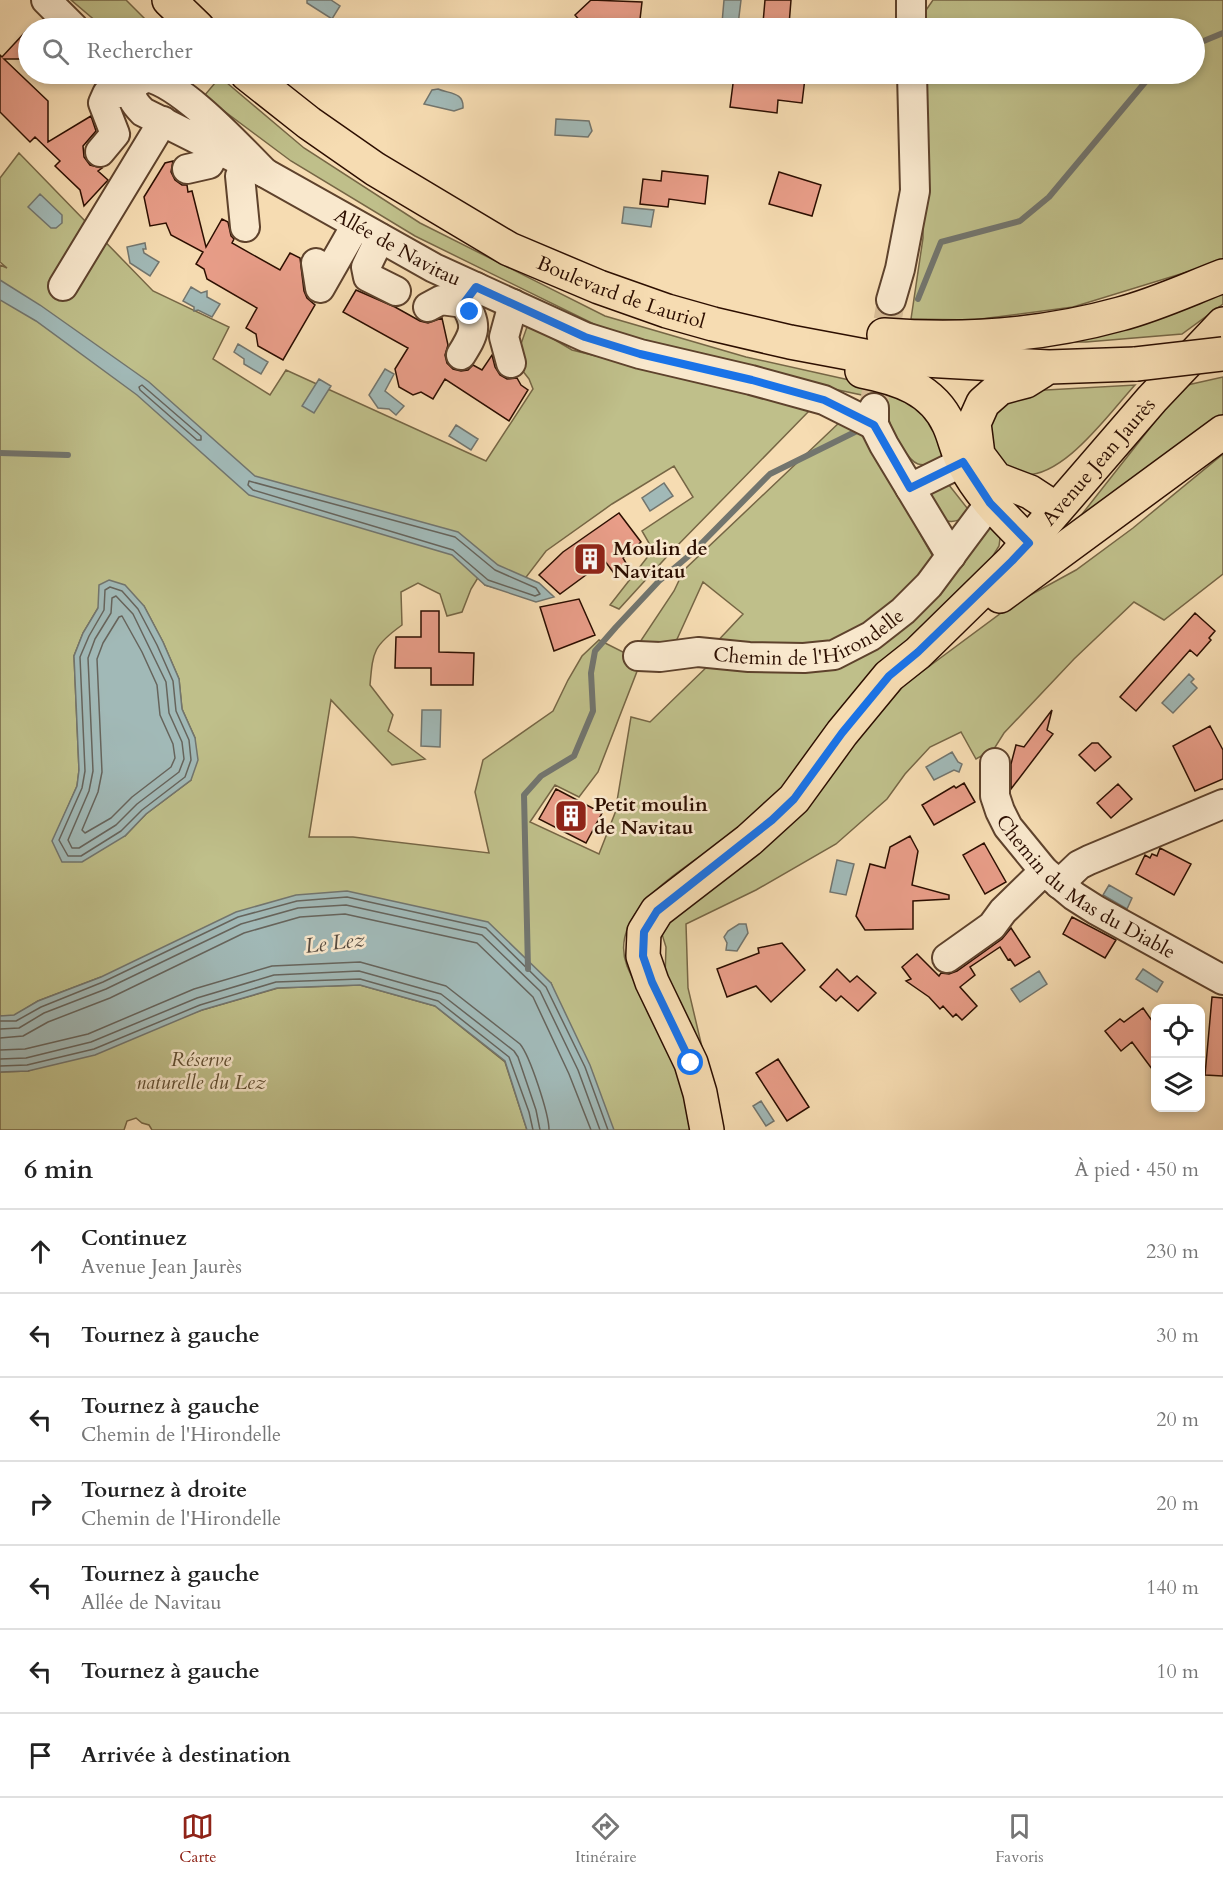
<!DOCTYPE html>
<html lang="fr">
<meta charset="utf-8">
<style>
body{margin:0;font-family:Cardo,serif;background:#f2f2f2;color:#222}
.controls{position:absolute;right:18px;bottom:18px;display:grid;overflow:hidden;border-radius:12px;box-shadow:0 3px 9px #0003}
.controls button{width:54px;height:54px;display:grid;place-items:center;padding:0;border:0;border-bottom:2px solid #e0e0e0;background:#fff;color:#222;font:30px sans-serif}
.stop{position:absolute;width:18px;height:18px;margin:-14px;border:4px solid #1a73e8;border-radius:50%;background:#fff}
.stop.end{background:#1a73e8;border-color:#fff;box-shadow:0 2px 6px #0008}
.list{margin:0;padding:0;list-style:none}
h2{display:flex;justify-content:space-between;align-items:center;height:78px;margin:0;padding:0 24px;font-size:26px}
h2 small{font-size:20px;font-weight:400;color:#767676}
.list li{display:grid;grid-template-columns:39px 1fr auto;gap:18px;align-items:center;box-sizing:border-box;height:84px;padding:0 24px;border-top:2px solid #e0e0e0}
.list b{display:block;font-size:22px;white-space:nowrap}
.list p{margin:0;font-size:20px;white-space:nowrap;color:#767676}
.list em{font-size:20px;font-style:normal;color:#767676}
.icon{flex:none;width:33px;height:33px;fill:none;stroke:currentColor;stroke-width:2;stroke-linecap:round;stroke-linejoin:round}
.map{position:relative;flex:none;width:1223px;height:1130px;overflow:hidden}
.search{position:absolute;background:#fff;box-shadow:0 3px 9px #0003;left:18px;right:18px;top:18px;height:66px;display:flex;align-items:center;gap:15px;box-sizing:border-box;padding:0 21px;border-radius:33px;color:#767676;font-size:22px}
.sheet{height:666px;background:#fff}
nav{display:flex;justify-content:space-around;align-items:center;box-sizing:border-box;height:84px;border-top:2px solid #e0e0e0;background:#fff;font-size:16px;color:#767676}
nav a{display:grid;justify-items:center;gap:3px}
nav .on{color:#8f2418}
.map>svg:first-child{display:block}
.green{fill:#bfbf8a;stroke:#766645;stroke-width:1.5;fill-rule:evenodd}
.water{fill:#a1b9b7;stroke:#72756e;stroke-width:1.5}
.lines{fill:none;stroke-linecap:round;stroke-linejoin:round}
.shore{stroke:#66645c;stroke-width:1.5}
.stream{stroke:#72756e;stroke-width:6}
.building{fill:#e89d88;stroke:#2c0e00;stroke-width:1.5}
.minor-tunnel{stroke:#d8bd97;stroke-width:28;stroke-dasharray:28 14;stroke-linecap:butt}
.minor-casing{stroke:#5e422c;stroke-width:32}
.major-casing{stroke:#2c0e00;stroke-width:36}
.minor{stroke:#f9e8cd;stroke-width:28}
.major{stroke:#f6dcb2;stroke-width:33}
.major-bridge-casing{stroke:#2c0e00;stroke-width:36;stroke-linecap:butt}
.major-bridge{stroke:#f6dcb2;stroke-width:33}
.route{stroke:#1a73e8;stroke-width:8}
.labels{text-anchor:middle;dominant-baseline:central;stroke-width:5;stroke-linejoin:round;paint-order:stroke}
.street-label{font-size:20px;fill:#2c0e00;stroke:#f9e8cd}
.poi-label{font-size:20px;font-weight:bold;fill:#2c0e00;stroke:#f9e8cd;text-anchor:start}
.park-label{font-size:20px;font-style:italic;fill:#5f4c30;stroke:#f9e8cd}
.water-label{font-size:21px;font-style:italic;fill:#554a40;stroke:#f9e8cd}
</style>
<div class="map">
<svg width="1223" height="1130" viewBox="0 0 1223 1130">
<rect width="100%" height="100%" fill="#f6dcb2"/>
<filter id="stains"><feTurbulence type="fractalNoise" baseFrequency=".00333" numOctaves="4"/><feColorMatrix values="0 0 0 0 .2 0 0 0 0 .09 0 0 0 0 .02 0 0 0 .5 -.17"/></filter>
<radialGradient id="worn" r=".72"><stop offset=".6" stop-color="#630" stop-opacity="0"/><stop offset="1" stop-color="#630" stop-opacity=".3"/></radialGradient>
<!-- green -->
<path class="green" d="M71,0h55l28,28h-50z
M933,0h290v261l-150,46 -100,13 -62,-1 12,-81v-164h271v-46h-270v-15z
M220,77l84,71 116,75 185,93 141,41 148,33 23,17 17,22 8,22v9c-7,3 -17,6 -24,4 -10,-3 -25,-31 -28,-40 -2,-8 -2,-16 -5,-24l-141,-30 -140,-41 -189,-93 -124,-75 -87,-65z
M19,153l134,138 76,36 -16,32 57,36 16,-25 200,91 47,-72 -4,-10 -14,-18 13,-37 44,26 239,59 -139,142 -53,58 -9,-4 43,-55 -11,-19 51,-34 -19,-31 -62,38 -66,47 -32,42 -29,-8 -6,-9 -8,13 -9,23 -15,4 -7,-22 -22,-11 -17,9 1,33c-29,21 -29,26 -32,60l23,30 -5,16 37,28 -33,6 -61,-65 -22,137h44l136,16 -14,-61 8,-32 70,-49 15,-31 14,-24 17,-16 42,21 -43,111 -19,25 -24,-12 -25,37 69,32 16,-41 16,-96 19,5 64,-62 29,4 156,-38 64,-61 16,-30 12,-12 10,8 -2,15 -13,21 -196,213c-21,23 -43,43 -68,61 -36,27 -116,70 -95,125 11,27 29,51 41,77 12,25 19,60 27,87h-93l-51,-147 -450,-6 -63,24 -24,15h-14v-751l7,3 -7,-6v-84zM144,606l19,36 16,37 3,30 13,29 -4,42 -45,34 -21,22 -72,5 24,-55 2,-16 -5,-114 9,-23 15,-25z
M1223,286v18l-41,30 -96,8h-45z
M1223,377v43l-144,98 104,-132z
M1135,385c-25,27 -75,99 -117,89 -10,-2 -17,-13 -24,-21 -6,-6 -9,-25 -7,-35 1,-4 5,-8 6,-12l35,-15z
M842,420l13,2c30,44 53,92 80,138l-48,55 -65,33 -110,-1 31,-33 -40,-32 -30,66h-37l38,-57 10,-21z
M1223,454v120l-59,46 -30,-18 -60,57 -70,74 -10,16 -18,10 -15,-27 -31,15 -25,27 -18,25 -51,45 -80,46 -70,34 2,64 22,93 -45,-104 1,-30 -5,-16 15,-18 165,-154 63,-74 108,-80 64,-35 57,-42z
M945,480l26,33c-23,17 -30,7 -42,-14l3,-10z
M360,985l75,21 70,56 22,68h-375l-3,-5 -7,-2 -6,-5 -9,3 -3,9h-124v-58l28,-1 174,-61 76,-22z"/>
<!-- water -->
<path class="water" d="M307,0h24l9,6 -8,13 -25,-16z
M724,0h17l-3,25 -16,-2z
M438,89c12,5 26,3 25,19l-9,3 -30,-7 8,-14z
M556,119l33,2 3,10 -4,6 -33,-2z
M40,194l22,21v8l-6,5h-5l-23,-21z
M624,207l30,3 -3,17 -29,-4z
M145,243l1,6h-3l1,4 15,9 -9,14 -20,-13 -3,-16z
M0,280l40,25 109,77 106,94 203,56 40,33 41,18 15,14 -18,5 -51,-17 -33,-30 -203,-60 -112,-100 -101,-74 -36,-21z
M191,287l10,6 6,-2v6l13,7 -8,13 -14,-7 -4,1v-4l-11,-6z
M238,344l30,18 -7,12 -17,-10v-5l-10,-7z
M385,369l9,5 -9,17 19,15 -8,9 -7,-6 -11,-1 -9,-13z
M319,379l12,7 -17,27 -12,-7z
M456,425l22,14 -7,11 -22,-14z
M664,483l9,13 -23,15 -8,-13z
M109,580l16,5 19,21 19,36 16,37 3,30 13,29 3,22 -7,20 -45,34 -21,22 -43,26h-20l-10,-21 25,-55 2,-16 -5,-114 9,-23 15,-25 1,-23z
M1189,674l5,5 -3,3 6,6 -24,25 -11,-10z
M422,710h19l-1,37 -19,-1z
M952,752l6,10 4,2 -3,8 -5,-2 -20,10 -8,-13z
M837,860l17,4 -8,31 -16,-3z
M1109,885l23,13 -5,11 -24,-14z
M347,891l141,31 63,61 39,82 24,65h-87l-22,-69 -70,-55 -75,-21 -83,3 -75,22 -107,45 -67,16 -28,1v-56l14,-1 24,-14 63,-24 135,-65 60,-17z
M739,924h7l2,9 -11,18 -11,-1 1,-7 -3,-6 4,-6z
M1143,969l20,13 -6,10 -21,-13z
M1039,971l8,13 -27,18 -9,-13z
M761,1101l13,20 -8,5 -13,-20z"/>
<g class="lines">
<!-- shore -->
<path class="shore" d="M142,385l59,51v4h-4l-57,-50 -1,-3z
M249,481l206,56 40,33 41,18 4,6 -5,2 -47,-16 -35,-30 -200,-60 -5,-5z
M110,587l12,4 16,18 19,36 16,36 3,30 13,29 2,20 -6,17 -43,33 -21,21 -40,25h-13l-9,-16 23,-52 3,-17 -5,-114 9,-21 15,-26 1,-20z
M116,596l17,18 33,68 3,31 13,29 2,17 -5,13 -42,32 -21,21 -37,23h-7l-4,-8 21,-49 4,-20 -5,-113 7,-19 16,-26 1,-15z
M122,616l20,36 15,33 3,30 13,29 2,14 -4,9 -39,30 -21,21 -26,15 -3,-3 16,-38 4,-20 -5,-113 6,-16 16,-26z
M0,1021h16l25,-14 62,-25 135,-65 59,-16 50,-4 139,31 60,59 39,80 23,63
M0,1029l19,-1 25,-15 62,-24 135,-65 57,-16 48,-3 136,30 58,56 38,79 22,60
M0,1038l23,-2 25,-14 62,-24 134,-65 56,-16 45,-3 132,29 56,54 36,77 22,56
M0,1050l25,-1 63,-15 106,-45 78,-23 88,-4 86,24 74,58c10,12 29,70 29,86
M0,1059l26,-1 65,-16 106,-44 77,-23 85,-4 82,23 73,57 4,6 18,53 4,20
M0,1066l27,-1 67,-16 106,-44 76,-23 84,-3 78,22 71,56 20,55 4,18"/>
<!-- stream -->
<path class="stream" d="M1194,45l29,-12
M918,299l23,-57 79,-21 29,-24 103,-123
M0,453l68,2
M528,969l-4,-174 17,-19 33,-20 19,-45 -2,-38 4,-22 21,-24 43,-46 32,-27 79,-80 91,-45"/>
</g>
<!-- building -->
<path class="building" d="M591,0l51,2 -3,26h-53l-11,-13z
M765,0h26l-2,25 -26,-2z
M28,29v30h-24l44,42v41l43,-26 5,15 -13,15 1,11 6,8 12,3 -4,3 10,9 -24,26 -4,-16 -25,-24 5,-5 -25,-24 -5,5 -30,-30v-57l2,2z
M750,74l55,4 -3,25 -24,-3 -1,13 -47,-6 4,-31 15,2z
M173,161l-2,11 4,8 7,5h5l1,7 4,-1 14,56 16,-28 6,3 3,14 3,3 -2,4 48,27 10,-17 10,5 4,33 3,7 8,7 -32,55 -25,-14 -2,-12 -10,-6 11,-20 -50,-29 -3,-10 -8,-5 7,-12 -32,-17 -5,-12 -16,3 -6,-29 21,-34z
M662,171l46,5 -3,28 -36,-5 -1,8 -28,-3 3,-25 18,2z
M779,172l42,13 -9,31 -43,-12z
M356,290l39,17 25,14 8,2 14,-5 6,27 -3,10 2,8 6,6 8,2 7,-1 5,-5 9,5 10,-15 3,12 5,8 7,4 10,-1 4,7 7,5 -19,31 -64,-42 -12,20 -12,-7 -8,3 -14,-8 -4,-18 13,-21 -65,-36z
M619,513l22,29 -18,16 3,5 -13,9 -8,-11 -45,33 -21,-19 24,-23z
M579,599l16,36 -41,16 -14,-44z
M421,611h18v41l35,1 -1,32h-42v-17h-36l1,-31h25z
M1195,613l20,18 -6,7 2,2 -14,16 -7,-6 -54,61 -16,-14z
M1052,710l-5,20 6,4 -42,55v-25l5,-19 8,2z
M1210,726l13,24v29l-28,12 -22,-45z
M1092,743h6l13,14 -16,14 -16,-16z
M964,783l11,19 -41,23 -12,-20 32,-19 2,2z
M1118,784l14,15 -21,19 -14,-15z
M556,789l46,24 -16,30 -47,-24z
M910,836l8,15 -6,34 37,10v4l-36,2v28l-48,1 -9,-14 14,-52 15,4 5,-21z
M984,843l22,39 -21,12 -22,-39z
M1160,848l31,16 -17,31 -38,-21 9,-19 5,3 2,-4 5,2z
M1072,917l44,23 -11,18 -42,-24z
M1011,928l19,29 -15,9 -5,-7 -2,1 -8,-13 -30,20 5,8 -15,12 17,19 -15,14 -6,-6 -3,3 -10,-11 -3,3 -11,-12 -23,-16 5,-2 -9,-12 15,-13 22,22 2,-3 8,1 8,-3 45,-32z
M782,943l23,27 -34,32 -15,-16 -29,11 -10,-28 42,-16 -1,-5z
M837,969l13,13 7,-6 19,17 -18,18 -17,-15 -5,5 -16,-14z
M1212,997l11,1v78l-18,-1z
M1143,1008l12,17v48l-23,-31 -11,9 -16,-20 15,-12 4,3z
M778,1059l31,48 -22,14 -31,-48z"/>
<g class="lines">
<!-- minor-tunnel -->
<path class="minor-tunnel" d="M874,403l17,-103"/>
<!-- minor casing -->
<g class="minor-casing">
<g id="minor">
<path d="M46,0l28,28"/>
<path d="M911,0v28"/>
<path d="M147,77c36,8 91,69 118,96l-122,-61c-9,-9 -14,-15 -9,-28z"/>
<path d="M100,152l15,-18 -12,-31 4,-9 24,-2"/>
<path d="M187,169l22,-5 8,-15"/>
<path id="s1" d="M265,173l169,95 151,69 55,17 111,26 73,20 50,25"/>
<path d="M245,227l-5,-51 6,-12"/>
<path d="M380,238l-14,29 2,10 28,14"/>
<path d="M316,263l4,25 36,-63"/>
<path d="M63,286l100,-165"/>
<path d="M891,300l9,-31 15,-78 -3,-117"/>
<path d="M428,307l13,-7 23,3 12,-16"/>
<path d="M461,355c13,-21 18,-29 3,-52"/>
<path d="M511,363l-7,-26 9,-33"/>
<path d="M874,408v17l10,20 67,111"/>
<path d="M910,488l53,-26"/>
<path id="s2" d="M638,656l22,1 38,-5 51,5 55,1 30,-3 37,-19 32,-25 26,-26 61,-82"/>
<path id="s3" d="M995,763v33l5,15 8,16 36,44 30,25 22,14 127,70"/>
<path d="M1059,884l20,-19 10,-5 134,-56"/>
<path d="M947,958l45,-32 11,-15 41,-40"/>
</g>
</g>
<!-- major casing -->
<g class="major-casing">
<g id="major">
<path d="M169,0l29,28"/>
<path id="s4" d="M247,74l62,49 66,46 134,80 90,38 68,24 46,13 77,18 80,15 179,10 87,-3"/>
<path d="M884,335c79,6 160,0 236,-21 35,-9 69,-25 103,-38"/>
<path d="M862,371c36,7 71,18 87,54 6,13 8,27 15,39 16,31 40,54 65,79"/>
<path d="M1042,371l-16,10 -26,7 -17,15 -9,20 4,32 18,24 34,13 26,17"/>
<path d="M1000,596l223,-164"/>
<path id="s5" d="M707,1130l-7,-37 -9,-30 -39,-81 -9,-26 1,-24 13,-21 92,-71 45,-41 48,-66 47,-57 29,-23 94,-92 140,-162 71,-75"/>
</g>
</g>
<!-- minor -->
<use href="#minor" class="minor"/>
<!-- major -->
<use href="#major" class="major"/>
<!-- major-bridge casing -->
<g class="major-bridge-casing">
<path id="major-bridge" d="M1136,364l87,-10"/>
</g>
<!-- major-bridge -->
<use href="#major-bridge" class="major-bridge"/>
</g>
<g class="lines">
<!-- route -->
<path class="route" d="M470,312l-6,-9 12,-16 109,50 55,17 112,26 72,20 50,25 36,63 53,-26 27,41 39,40 -17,18 -94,91 -29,24 -47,57 -48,66 -22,21 -115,91 -13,21 -1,24 9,26 39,81"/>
</g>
<!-- icons -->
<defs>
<g id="building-square" transform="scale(1.725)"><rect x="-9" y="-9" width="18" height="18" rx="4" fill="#8f2418" stroke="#f9e8cd"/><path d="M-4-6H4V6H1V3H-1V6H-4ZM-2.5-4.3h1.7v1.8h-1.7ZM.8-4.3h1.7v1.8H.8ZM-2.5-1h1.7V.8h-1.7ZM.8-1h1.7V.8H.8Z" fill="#fff"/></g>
</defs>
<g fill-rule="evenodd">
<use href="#building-square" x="590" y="559"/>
<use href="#building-square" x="571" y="816"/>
</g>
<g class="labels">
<!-- street labels -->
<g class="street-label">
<text stroke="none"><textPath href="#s1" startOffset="152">Allée de Navitau</textPath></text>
<text stroke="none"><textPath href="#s4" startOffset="436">Boulevard de Lauriol</textPath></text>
<text stroke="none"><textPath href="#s5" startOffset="868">Avenue Jean Jaurès</textPath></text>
<text stroke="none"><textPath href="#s2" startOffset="176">Chemin de l'Hirondelle</textPath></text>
<text stroke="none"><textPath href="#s3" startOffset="166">Chemin du Mas du Diable</textPath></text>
</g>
<!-- poi labels -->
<g class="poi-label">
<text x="613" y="548">Moulin de<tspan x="613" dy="23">Navitau</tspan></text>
<text x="594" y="804">Petit moulin<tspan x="594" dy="23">de Navitau</tspan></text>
</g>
<!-- park labels -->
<g class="park-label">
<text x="201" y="1059">Réserve<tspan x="201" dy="23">naturelle du Lez</tspan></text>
</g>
<!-- water labels -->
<g class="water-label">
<text transform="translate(335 943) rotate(-7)">Le Lez</text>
</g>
</g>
<rect width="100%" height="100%" filter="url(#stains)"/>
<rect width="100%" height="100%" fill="url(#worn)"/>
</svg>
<div class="controls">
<button><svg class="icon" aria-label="locate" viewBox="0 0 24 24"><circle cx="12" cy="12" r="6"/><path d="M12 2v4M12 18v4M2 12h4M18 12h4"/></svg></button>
<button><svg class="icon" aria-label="layers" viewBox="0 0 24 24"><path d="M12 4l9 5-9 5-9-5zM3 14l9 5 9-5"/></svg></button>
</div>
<div class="stop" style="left:691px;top:1063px"></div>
<div class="stop end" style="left:470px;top:312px"></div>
<div class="search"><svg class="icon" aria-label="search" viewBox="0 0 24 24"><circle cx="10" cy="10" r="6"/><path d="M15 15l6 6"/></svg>Rechercher</div>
</div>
<section class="sheet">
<h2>6 min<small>À pied · 450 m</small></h2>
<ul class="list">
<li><svg class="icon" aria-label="ahead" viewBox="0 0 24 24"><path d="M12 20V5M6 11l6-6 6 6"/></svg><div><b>Continuez</b><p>Avenue Jean Jaurès</p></div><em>230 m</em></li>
<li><svg class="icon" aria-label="left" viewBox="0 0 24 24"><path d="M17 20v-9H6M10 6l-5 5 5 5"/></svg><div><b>Tournez à gauche</b></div><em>30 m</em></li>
<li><svg class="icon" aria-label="left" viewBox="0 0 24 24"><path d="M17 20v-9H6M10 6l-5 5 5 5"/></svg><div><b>Tournez à gauche</b><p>Chemin de l'Hirondelle</p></div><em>20 m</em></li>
<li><svg class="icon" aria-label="right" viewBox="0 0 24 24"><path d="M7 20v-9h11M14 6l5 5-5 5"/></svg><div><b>Tournez à droite</b><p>Chemin de l'Hirondelle</p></div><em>20 m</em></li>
<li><svg class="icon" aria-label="left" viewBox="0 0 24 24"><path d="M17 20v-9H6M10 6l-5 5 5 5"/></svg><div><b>Tournez à gauche</b><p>Allée de Navitau</p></div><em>140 m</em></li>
<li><svg class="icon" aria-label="left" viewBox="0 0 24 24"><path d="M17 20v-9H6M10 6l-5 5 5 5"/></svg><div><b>Tournez à gauche</b></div><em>10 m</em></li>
<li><svg class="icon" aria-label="arrive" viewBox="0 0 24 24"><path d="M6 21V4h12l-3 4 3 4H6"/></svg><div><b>Arrivée à destination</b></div></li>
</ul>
</section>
<nav>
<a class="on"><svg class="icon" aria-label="map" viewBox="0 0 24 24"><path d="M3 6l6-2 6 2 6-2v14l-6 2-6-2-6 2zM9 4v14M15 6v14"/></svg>Carte</a>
<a><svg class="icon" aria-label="directions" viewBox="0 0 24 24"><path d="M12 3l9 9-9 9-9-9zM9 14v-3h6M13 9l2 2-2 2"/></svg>Itinéraire</a>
<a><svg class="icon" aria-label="saved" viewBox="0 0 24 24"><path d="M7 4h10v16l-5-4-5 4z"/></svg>Favoris</a>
</nav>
